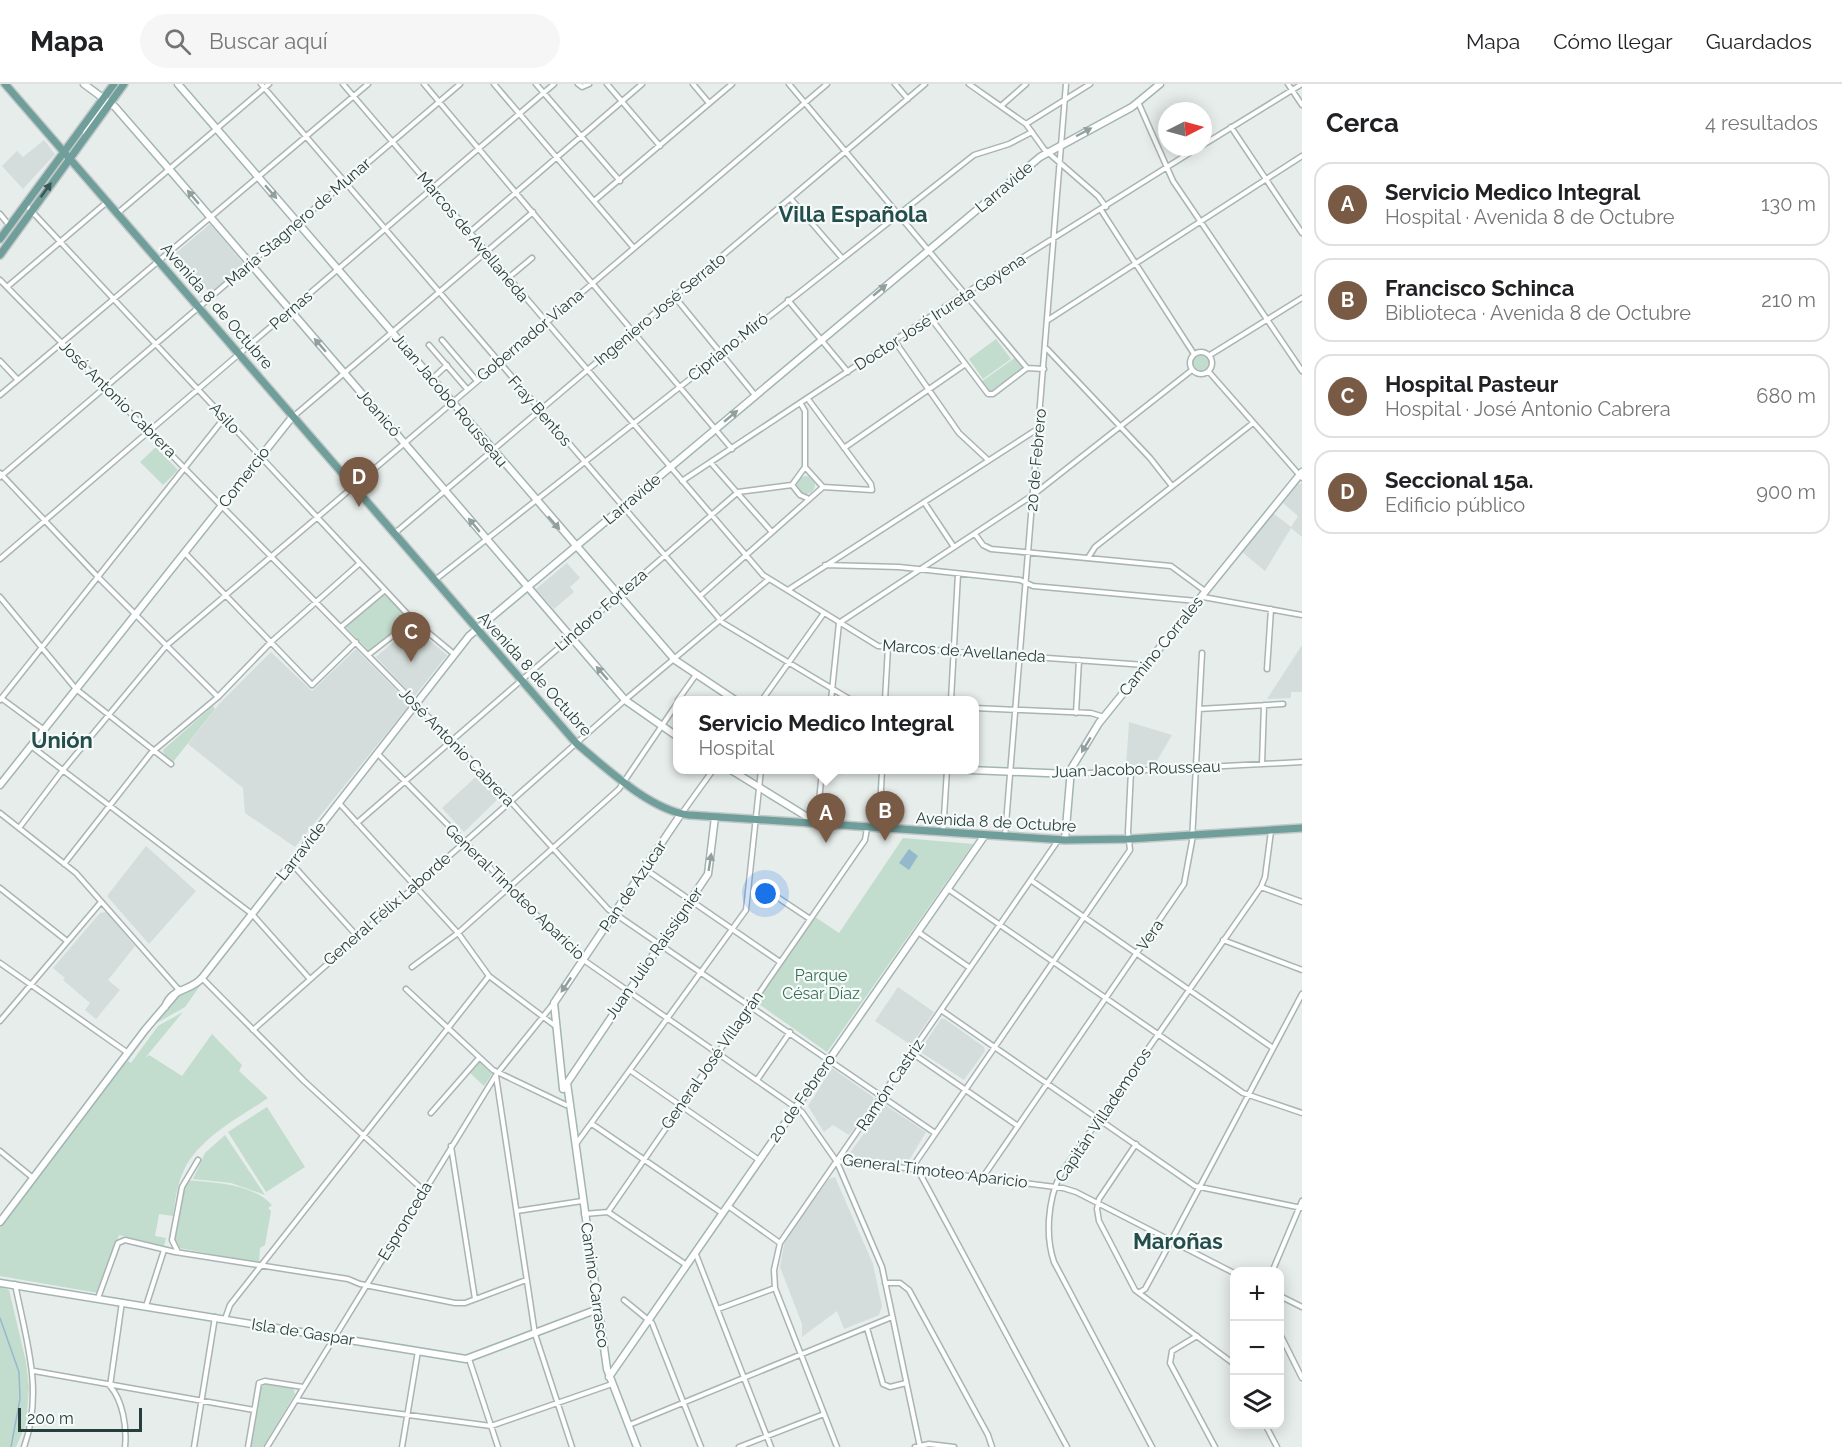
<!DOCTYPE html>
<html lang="es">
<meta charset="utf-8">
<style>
body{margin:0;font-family:Raleway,sans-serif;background:#f6f6f6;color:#202124}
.controls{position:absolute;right:18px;bottom:18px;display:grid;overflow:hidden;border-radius:12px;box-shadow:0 3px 15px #0003}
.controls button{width:54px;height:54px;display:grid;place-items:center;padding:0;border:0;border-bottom:2px solid #e0e0e0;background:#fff;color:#202124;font:30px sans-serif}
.compass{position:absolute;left:1158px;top:18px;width:54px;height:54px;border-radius:50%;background:#fff;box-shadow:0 3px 15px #0003;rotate:84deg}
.scale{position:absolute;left:18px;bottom:15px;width:124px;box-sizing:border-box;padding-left:6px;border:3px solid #273e3c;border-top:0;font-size:16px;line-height:21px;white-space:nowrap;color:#273e3c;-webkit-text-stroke:4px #f6faf9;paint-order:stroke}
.you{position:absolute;left:766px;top:810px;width:21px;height:21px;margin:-15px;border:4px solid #fff;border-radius:50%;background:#1a73e8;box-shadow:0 0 0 9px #1a73e833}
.badge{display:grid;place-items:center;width:39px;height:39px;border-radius:50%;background:#785a45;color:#fff;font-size:20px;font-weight:700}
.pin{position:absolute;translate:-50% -50px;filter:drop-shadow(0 2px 3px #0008)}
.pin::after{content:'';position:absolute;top:32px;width:21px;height:18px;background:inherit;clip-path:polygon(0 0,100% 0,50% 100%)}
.popup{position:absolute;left:673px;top:612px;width:306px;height:78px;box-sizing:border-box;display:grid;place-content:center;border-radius:12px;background:#fff;filter:drop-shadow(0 2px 4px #0005);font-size:20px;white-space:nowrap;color:#757577}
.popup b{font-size:22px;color:#202124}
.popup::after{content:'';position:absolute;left:50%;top:100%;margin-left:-12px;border:12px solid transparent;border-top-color:#fff}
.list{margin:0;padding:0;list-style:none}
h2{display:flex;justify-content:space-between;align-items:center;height:78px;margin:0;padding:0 24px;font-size:26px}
h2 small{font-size:20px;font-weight:400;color:#757577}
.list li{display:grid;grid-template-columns:39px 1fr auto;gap:18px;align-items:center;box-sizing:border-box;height:84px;margin:0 12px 12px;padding:0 12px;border:2px solid #e0e0e0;border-radius:18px}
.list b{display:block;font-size:22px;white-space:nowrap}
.list p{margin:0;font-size:20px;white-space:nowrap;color:#757577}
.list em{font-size:20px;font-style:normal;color:#757577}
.icon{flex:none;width:33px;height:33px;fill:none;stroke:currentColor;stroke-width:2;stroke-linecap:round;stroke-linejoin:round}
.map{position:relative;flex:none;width:1302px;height:1363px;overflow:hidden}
header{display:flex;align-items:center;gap:36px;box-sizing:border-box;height:84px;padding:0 30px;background:#fff;border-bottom:2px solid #e0e0e0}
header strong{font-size:28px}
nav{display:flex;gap:33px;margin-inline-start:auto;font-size:21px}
.search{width:420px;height:54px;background:#f6f6f6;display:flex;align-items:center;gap:15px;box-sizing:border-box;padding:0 21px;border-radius:33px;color:#757577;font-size:22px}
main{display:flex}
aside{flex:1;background:#fff}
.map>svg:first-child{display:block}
.built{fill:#d4dddb}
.green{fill:#c2dcce}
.water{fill:#95b9cc}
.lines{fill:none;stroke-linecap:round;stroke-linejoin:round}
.stream{stroke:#95b9cc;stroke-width:1.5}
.street-casing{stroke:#a9b5b3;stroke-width:7}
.secondary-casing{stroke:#a3b5b2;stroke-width:9}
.primary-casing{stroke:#c3c9c8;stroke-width:10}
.street{stroke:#fff;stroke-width:4}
.secondary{stroke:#fff;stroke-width:6}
.primary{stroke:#709e9a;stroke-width:7}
.oneway{fill:#939e9e}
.oneway2{fill:#395654}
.labels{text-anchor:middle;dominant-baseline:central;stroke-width:4.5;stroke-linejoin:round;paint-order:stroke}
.street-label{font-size:16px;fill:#273e3c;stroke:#f6faf9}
.park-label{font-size:16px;fill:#357057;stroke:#f6faf9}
.district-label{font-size:22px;font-weight:bold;fill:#244e4c;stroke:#f6faf9}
</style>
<header>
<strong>Mapa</strong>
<div class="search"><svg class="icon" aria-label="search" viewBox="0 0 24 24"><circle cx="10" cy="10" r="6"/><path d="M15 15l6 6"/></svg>Buscar aquí</div>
<nav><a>Mapa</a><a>Cómo llegar</a><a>Guardados</a></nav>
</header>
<main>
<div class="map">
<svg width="1302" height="1363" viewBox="0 0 1302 1363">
<rect width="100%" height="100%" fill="#e6edeb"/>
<!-- built -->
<path class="built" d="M44,56l11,14 -32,35 -21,-23 15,-15 6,6z
M210,140l34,40 -34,29 -6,-7 -2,2 -22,-26 2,-2 -6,-7z
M1302,399v54l-11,-9 -26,43 -23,-19 31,-39 18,14 7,-11 -15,-13 15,-19z
M567,479l13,15 -10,9 4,5 -20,17 -18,-20z
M412,542l35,29 -33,42 -38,-40z
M1302,561v47h-11v6l-24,1z
M356,565l54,55 -115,143 -50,-34 -2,-25 -55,-44 32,-41 51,-51 41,39z
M1129,638l43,13 -17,29 -29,2z
M479,690l21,23 -36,35 -22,-24z
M146,762l50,45 -47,53 -42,-48z
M106,828l29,34 -27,34 12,10 -24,29 -11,-9 5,-7 -27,-23 2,-2 -12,-10 47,-55z
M898,903l36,25 -23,33 -36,-24z
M941,935h4l39,28 1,4 -21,29 -42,-27 -1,-4z
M832,984l41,29 1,4 -25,34 -16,-10 -9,7 -16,-26z
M885,1021l41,27 -19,32 -57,-8 -1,-2z
M835,1093l38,87 9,42 -3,9 -35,14 -7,-18 -35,26v-13l-22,-57 5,-27 44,-61z"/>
<!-- green -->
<path class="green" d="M996,255l15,20 -28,20 -14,-20z
M1192 279a10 10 0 1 1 20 0a10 10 0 1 1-20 0Z
M1016,273l6,8 -1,5 -30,21h-4l-6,-9z
M156,363l22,23 -15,15 -23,-23z
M797 401a9 9 0 1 1 18 0a9 9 0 1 1-18 0Z
M385,510l24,26 -40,31 -23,-24z
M213,622l2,3 -42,53 -9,-7 -1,-5z
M903,754l70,6 -146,208 -71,-50 59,-85 24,16z
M202,899l-17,24 -30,17 -27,37 3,2 27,-37 25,-14 -38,46 4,-3 33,21 30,-42 30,31 -3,6 29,27c-28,19 -69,40 -84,72 -7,14 -9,31 -11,46l-14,-2 -4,22 11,2 -2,8 -45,-11 -21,58 -98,-17v-50l153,-202 26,-28z
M480,978l12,12 -8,12 -15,-14z
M267,1023l38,60 -39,25 -38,-60z
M225,1051l40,60 -34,-12 -38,-4 12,-26z
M186,1096c28,3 66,3 86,25l-4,3 3,3 -6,34 -5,3 -1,15 -80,-15 -4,-9z
M0,1203l9,3 17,72 3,26 -3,36 -10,23h-16z
M267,1299l26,4 2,7 -32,53h-13l10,-60z"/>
<!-- water -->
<path class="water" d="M909,765l9,7 -9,14 -10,-7z"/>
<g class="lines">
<!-- stream -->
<path class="stream" d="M0,1234l19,54 1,27 -9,48"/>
<!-- street casing -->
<g class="street-casing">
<path id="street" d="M261,0l462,539 128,77
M343,0l420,491 115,71 267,19
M424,0l308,365
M494,0l139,163
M536,0l84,97
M578,0l4,3 7,-3
M607,0l53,62
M693,0l16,19
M789,0l238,284 17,1
M895,0l13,15
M969,0l57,40 18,25 54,47 8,11
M1288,0l14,21
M1138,18l35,79 129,190
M1001,22l25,-22
M1026,40l64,-40
M1231,43l71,106
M1203,61l99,-61
M791,115l51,59
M594,117l138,-117
M25,120l388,416 41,34
M1101,126l93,144
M119,128l150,-128
M0,130l9,11
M469,149l173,-149
M508,194l24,-20
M0,196l502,512 106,117 327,224
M7,203l100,-85
M674,212l81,99
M788,216l60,72
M930,233l58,77h5l34,-26
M1048,236l254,-164
M442,256l35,41
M894,256l65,93 28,26
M429,261l38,44
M1047,265l103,109 22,28
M1190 279a11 11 0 1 1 22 0a11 11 0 1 1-22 0Z
M1210,271l92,-57
M0,277l18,19
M1209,288l93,106
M432,295l15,-14
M0,311l368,-311
M294,332l239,-204
M844,364l120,-83
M711,379l60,68
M805,383l18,20
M0,389l98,104 120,120
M0,393l460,-393
M682,397l284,-188 233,-146
M792,401l8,10 7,3
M924,418l30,45
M395,449l530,-449
M975,450l8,11 8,4 180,17 34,25
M185,469l127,132 44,-43
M1088,474l7,-11 158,-124
M0,475l554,-475
M825,481l74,2 121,13 13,6 164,15
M435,496l539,-425 35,-11 23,-12
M788,506l251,-162
M700,512l123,-109 49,3 -1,-6 -63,-85
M0,513l76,92 95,75
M1203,513l99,18
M839,539l194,-128 159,-125
M341,543l44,-37
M368,571l45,-35
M1267,585l4,-60
M1,614l42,31
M0,616l225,-283
M678,616l17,-24
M762,616l62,-87
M831,616l8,-77
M885,616l3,-53
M951,616l7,-126
M974,624l117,5 13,4
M1199,625l84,-5
M1076,629l3,-53
M31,662l221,168 57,64
M378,670l197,200 227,158 35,50 45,105 38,180
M1262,680l2,-59
M1070,690l232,-12
M339,719l119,130 31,43 65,49
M0,729l76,60 103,117
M682,729l31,-43
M357,739l381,-331 54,-7 13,-18v-56l-4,-7
M817,739l5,-53
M19,744l44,-58 103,-124 661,-562
M879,745l3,-59
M943,748l4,-62
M1005,752l61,-752
M64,780l87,-111 67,-56 53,-55 89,-79
M292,780l65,72
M645,785l135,93
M1032,797l241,167
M1261,803l41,15
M0,804l67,53
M765,805l45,30
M948,805l295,204 59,20
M918,848l52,36
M1223,856l79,30
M0,879l128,90
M412,883l46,-34 161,-144 59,-87
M202,894l102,103 119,109
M406,905l87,81 73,35
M941,926l254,176 107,22
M0,937l101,-119
M253,946l372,-330 144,-121
M912,969l106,73
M631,987l128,89
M496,992l39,258 37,113
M757,996l33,-48
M431,1029l48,-55
M592,1040l130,89
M576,1060l170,-234 15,-140
M1136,1060l-37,55 -2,10 2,12 36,69 99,74
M451,1062l24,153
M0,1067l33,27
M837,1078l13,-1 213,27 13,4 158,81
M911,1085l219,-319 -2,-18 3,-61
M918,1086l149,277
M983,1093l201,-293 8,-43 10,-188
M728,1122l52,37
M517,1127l65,-10
M608,1128l77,52
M584,1130l24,-2 257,-372 2,-12
M178,1168l-6,-12 10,-53 16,-27
M695,1168l76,195
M1272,1188l30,-71
M885,1199h15l9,7 79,145 4,12
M15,1200c11,56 29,107 9,163
M1140,1208l5,-3 17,-31 140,-264
M1280,1212l22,11
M98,1214l20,-55 7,-3 50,12 173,27 12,5 95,19h10l61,-23
M624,1216l28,23 49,124
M122,1218l-12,84c13,15 17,41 15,61
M146,1222l18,-56
M718,1225l57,-21
M225,1235l5,-14 259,-329
M867,1244l16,56 7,3 16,-4
M1280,1250l22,44
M1197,1252l-25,15 -2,12 45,84
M469,1275l29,88
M34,1287l220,39
M296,1316l195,26 121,-42
M1265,1340l12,23
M629,1341l263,-108
M194,1363l21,-130
M248,1363l11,-64 6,-2 38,6
M267,1363l229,-372 58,-72
M402,1363l16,-96
M739,1363l85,-33
M837,1363l-62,-159 -1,-18 6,-27 279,-404
M915,1363l14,-3 25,3
M1152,1363l-98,-185c-9,-26 -6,-62 6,-87l201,-288 4,-10 6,-46"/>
</g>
<!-- secondary casing -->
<g class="secondary-casing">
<path id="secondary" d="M84,0l31,23 54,62 456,531 53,37
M178,0l497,576 60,40
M86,52l1,-9 16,-21 -1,-7
M731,686l86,53
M969,686l101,4
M0,701l293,-369
M1065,756l6,-71 28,-46 203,-251
M165,923c7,-20 25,-15 37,-29l267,-342 571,-479 92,-50 28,-23
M563,1005l-9,-86 127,-189
M0,1138l145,-192 34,-40
M0,1199l466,76 132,-50
M609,1293l376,-542
M637,1363l-30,-78 -40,-286 141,-209 7,-57"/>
</g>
<!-- primary casing -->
<g class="primary-casing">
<path id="primary" d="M5,0l571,659c30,25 74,67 113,72l376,25 64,-1 173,-11
M0,155l114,-155
M0,171l124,-171"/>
</g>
<!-- street -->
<use href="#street" class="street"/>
<!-- secondary -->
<use href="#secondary" class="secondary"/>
<!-- primary -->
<use href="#primary" class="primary"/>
</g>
<!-- one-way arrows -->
<defs><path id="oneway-solid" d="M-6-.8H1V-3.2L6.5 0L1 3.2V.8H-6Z" transform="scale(1.5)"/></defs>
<g class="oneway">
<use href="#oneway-solid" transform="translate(1084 48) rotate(-28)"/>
<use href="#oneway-solid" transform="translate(271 108) rotate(49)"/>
<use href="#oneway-solid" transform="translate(193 113) rotate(-130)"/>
<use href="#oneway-solid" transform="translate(880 206) rotate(-40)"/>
<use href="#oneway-solid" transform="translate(320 261) rotate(-131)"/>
<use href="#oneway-solid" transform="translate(731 332) rotate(-40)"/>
<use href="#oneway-solid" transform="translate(554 439) rotate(49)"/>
<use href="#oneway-solid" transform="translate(474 441) rotate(-130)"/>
<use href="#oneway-solid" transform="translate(602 589) rotate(-131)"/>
<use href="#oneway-solid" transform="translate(1086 661) rotate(121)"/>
<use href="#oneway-solid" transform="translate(710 778) rotate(-81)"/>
<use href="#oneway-solid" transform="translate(566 901) rotate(124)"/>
</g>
<use class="oneway2" href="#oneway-solid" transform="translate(46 106) rotate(-54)"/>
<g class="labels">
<!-- street labels -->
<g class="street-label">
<text transform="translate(1004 103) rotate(-40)">Larravide</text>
<text transform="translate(298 138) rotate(-41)">María Stagnero de Munar</text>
<text transform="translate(473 153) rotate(50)">Marcos de Avellaneda</text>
<text transform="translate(217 222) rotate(49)">Avenida 8 de Octubre</text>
<text transform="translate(660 225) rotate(-40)">Ingeniero José Serrato</text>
<text transform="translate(291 226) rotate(-41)">Pernas</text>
<text transform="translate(940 228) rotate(-33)">Doctor José Irureta Goyena</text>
<text transform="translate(530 251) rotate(-40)">Gobernador Viana</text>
<text transform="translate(728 263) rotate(-39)">Cipriano Miró</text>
<text transform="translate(118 315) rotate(45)">José Antonio Cabrera</text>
<text transform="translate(450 316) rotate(50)">Juan Jacobo Rousseau</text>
<text transform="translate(540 327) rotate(49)">Fray Bentos</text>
<text transform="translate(379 329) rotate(49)">Joanicó</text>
<text transform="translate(225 334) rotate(47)">Asilo</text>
<text transform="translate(1036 376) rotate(-85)">20 de Febrero</text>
<text transform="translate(244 393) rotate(-52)">Comercio</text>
<text transform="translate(632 415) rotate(-40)">Larravide</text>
<text transform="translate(601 526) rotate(-41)">Lindoro Forteza</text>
<text transform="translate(1161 562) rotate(-51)">Camino Corrales</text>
<text transform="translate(964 567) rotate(4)">Marcos de Avellaneda</text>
<text transform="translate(535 590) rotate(48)">Avenida 8 de Octubre</text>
<text transform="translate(457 663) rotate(46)">José Antonio Cabrera</text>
<text transform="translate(1136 685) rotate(-2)">Juan Jacobo Rousseau</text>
<text transform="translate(996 738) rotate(3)">Avenida 8 de Octubre</text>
<text transform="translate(301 767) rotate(-52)">Larravide</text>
<text transform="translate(633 802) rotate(-56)">Pan de Azúcar</text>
<text transform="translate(515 808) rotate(44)">General Timoteo Aparicio</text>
<text transform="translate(387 825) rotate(-41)">General Félix Laborde</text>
<text transform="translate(1150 851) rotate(-55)">Vera</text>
<text transform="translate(654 869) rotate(-55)">Juan Julio Raissignier</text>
<text transform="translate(712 976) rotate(-55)">General José Villagrán</text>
<text transform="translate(890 1001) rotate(-56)">Ramón Castriz</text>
<text transform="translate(802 1014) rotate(-55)">20 de Febrero</text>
<text transform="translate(1103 1031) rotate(-56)">Capitán Villademoros</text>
<text transform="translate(935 1087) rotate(7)">General Timoteo Aparicio</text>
<text transform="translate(405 1137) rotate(-59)">Espronceda</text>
<text transform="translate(595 1201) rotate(82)">Camino Carrasco</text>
<text transform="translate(303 1248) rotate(9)">Isla de Gaspar</text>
</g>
<!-- park labels -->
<g class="park-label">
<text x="821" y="891">Parque<tspan x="821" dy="18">César Díaz</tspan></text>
</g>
<!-- district labels -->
<g class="district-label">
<text x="853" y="130">Villa Española</text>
<text x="62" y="656">Unión</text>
<text x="1178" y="1157">Maroñas</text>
</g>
</g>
</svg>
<div class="controls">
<button>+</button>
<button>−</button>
<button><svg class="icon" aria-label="layers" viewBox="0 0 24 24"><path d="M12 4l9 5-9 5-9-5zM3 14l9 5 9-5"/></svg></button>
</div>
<svg class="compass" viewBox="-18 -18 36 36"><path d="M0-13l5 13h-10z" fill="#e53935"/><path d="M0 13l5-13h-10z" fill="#757577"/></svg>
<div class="scale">200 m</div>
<div class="you"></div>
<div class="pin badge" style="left:826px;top:759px">A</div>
<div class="popup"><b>Servicio Medico Integral</b>Hospital</div>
<div class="pin badge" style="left:885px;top:757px">B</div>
<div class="pin badge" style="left:411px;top:578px">C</div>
<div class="pin badge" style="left:359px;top:423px">D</div>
</div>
<aside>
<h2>Cerca<small>4 resultados</small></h2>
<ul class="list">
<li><span class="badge">A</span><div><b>Servicio Medico Integral</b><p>Hospital · Avenida 8 de Octubre</p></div><em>130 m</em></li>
<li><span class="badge">B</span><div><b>Francisco Schinca</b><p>Biblioteca · Avenida 8 de Octubre</p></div><em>210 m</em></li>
<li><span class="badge">C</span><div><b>Hospital Pasteur</b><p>Hospital · José Antonio Cabrera</p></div><em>680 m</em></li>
<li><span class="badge">D</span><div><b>Seccional 15a.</b><p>Edificio público</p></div><em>900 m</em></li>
</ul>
</aside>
</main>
